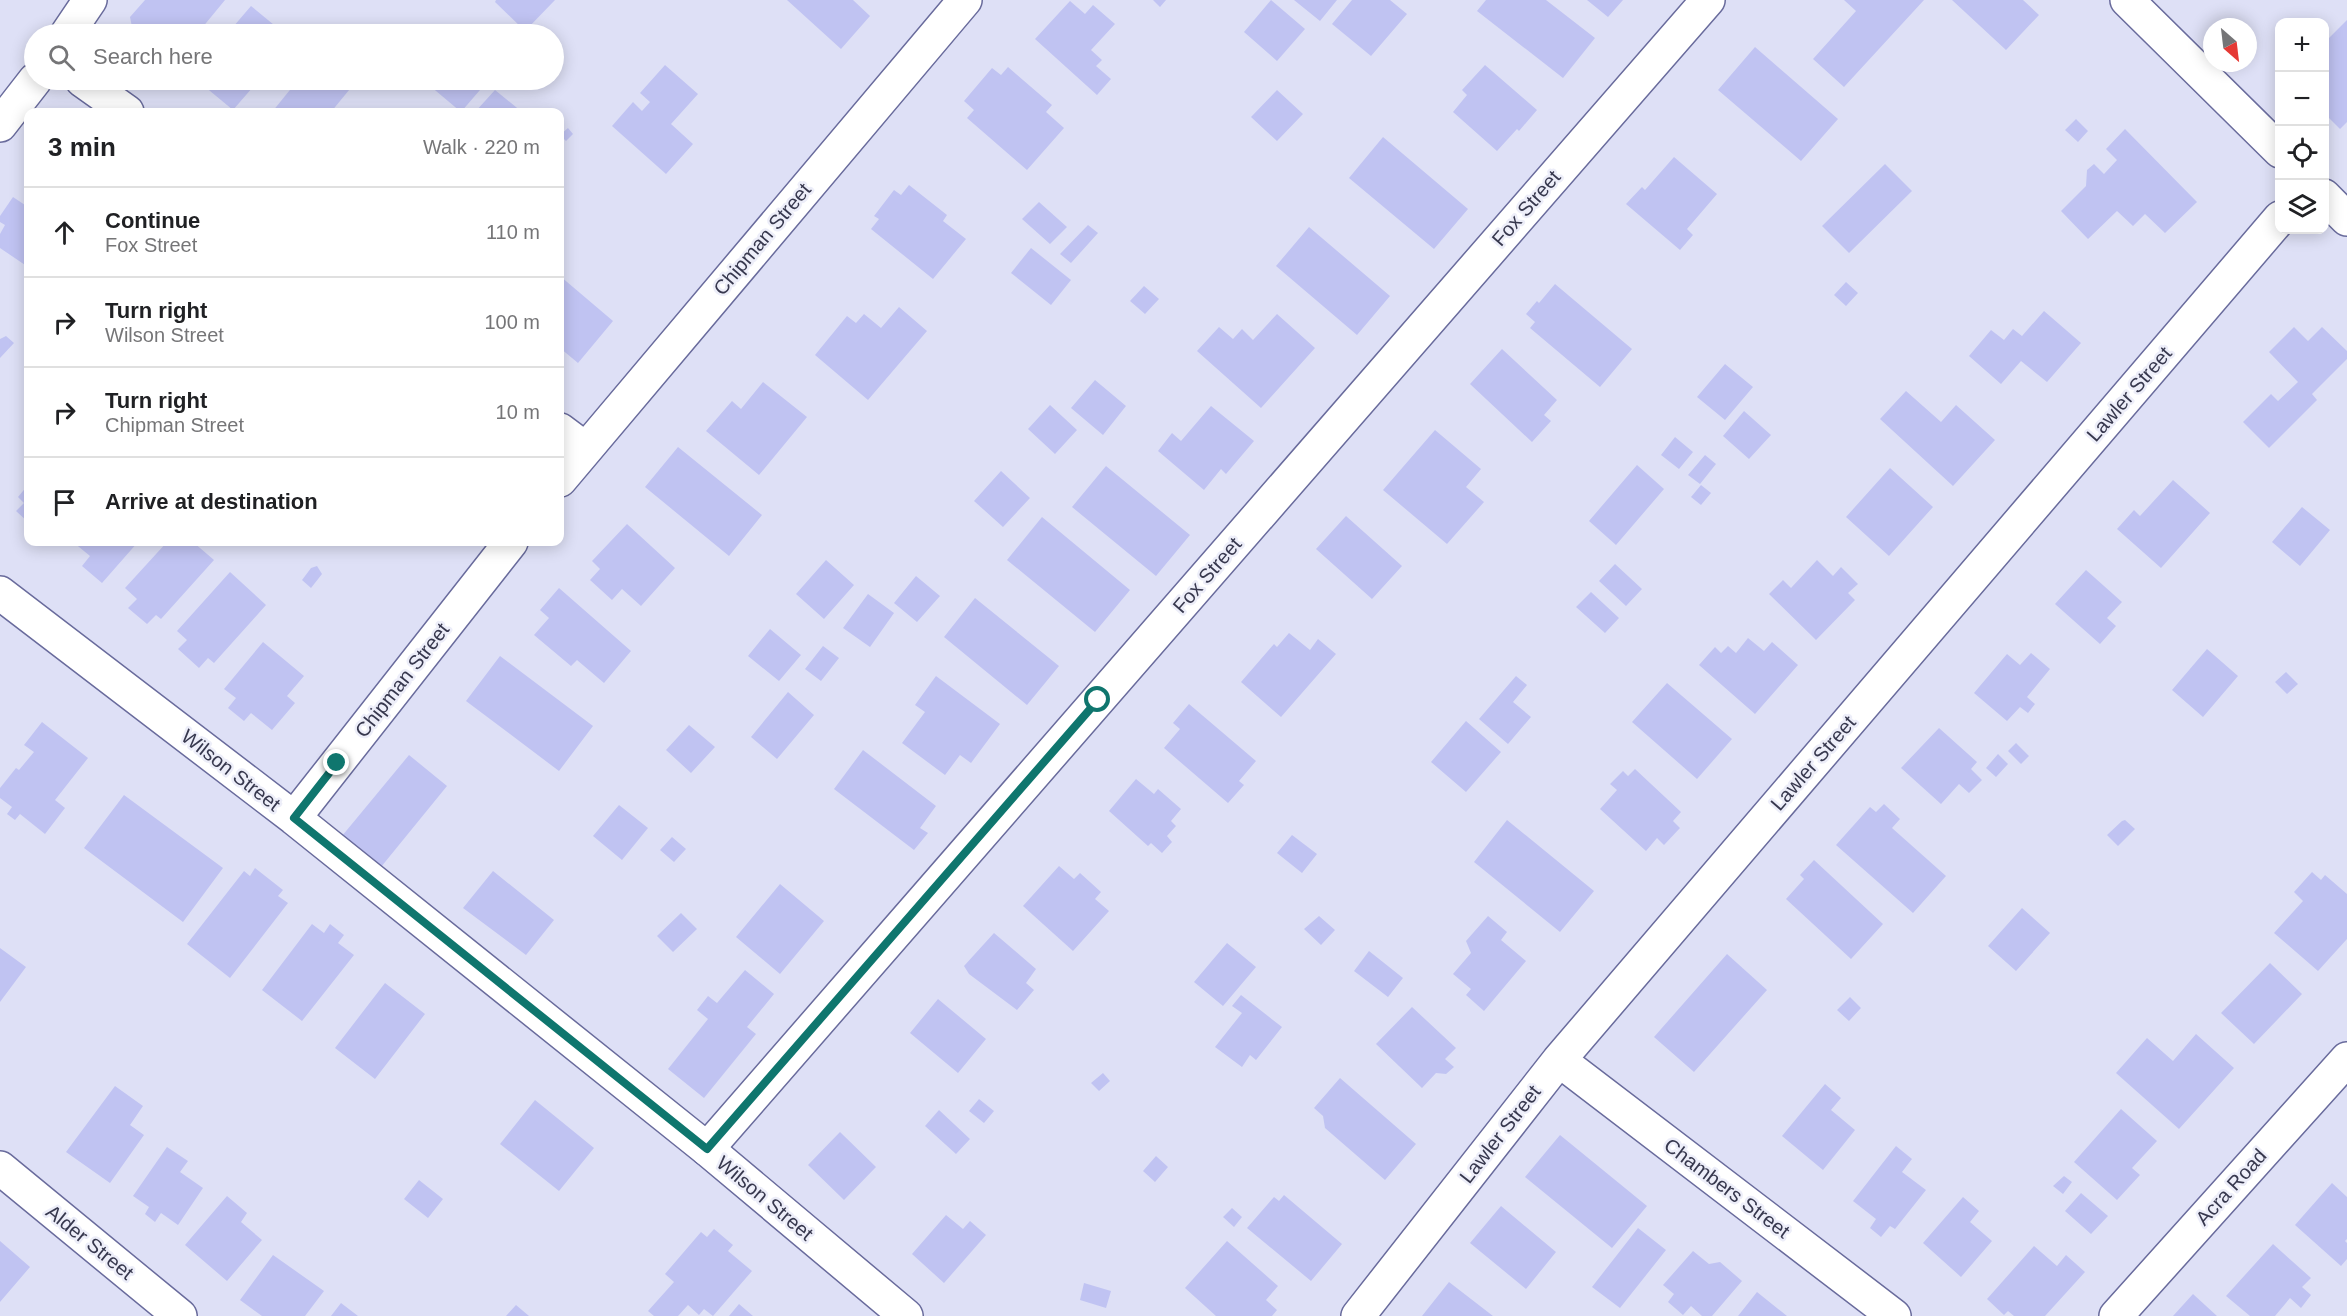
<!DOCTYPE html>
<meta charset="utf-8">
<style>
body{margin:0;font-family:Arial,sans-serif;background:#f6f6f6;color:#202124}
.controls{position:absolute;right:18px;top:18px;display:grid;overflow:hidden;border-radius:12px;box-shadow:0 3px 15px #0003}
.controls button{width:54px;height:54px;display:grid;place-items:center;padding:0;border:0;border-bottom:2px solid #e0e0e0;background:#fff;color:#202124;font:30px sans-serif}
.compass{position:absolute;left:2203px;top:18px;width:54px;height:54px;border-radius:50%;background:#fff;box-shadow:0 3px 15px #0003;rotate:152deg}
.stop{position:absolute;width:18px;height:18px;margin:-14px;border:4px solid #0f766e;border-radius:50%;background:#fff}
.stop.end{background:#0f766e;border-color:#fff;box-shadow:0 2px 6px #0008}
.list{margin:0;padding:0;list-style:none}
h2{display:flex;justify-content:space-between;align-items:center;height:78px;margin:0;padding:0 24px;font-size:26px}
h2 small{font-size:20px;font-weight:400;color:#757577}
.list li{display:grid;grid-template-columns:39px 1fr auto;gap:18px;align-items:center;box-sizing:border-box;height:90px;padding:0 24px;border-top:2px solid #e0e0e0}
.list b{display:block;font-size:22px;white-space:nowrap}
.list p{margin:0;font-size:20px;white-space:nowrap;color:#757577}
.list em{font-size:20px;font-style:normal;color:#757577}
.icon{flex:none;width:33px;height:33px;fill:none;stroke:currentColor;stroke-width:2;stroke-linecap:round;stroke-linejoin:round}
.map{position:relative;flex:none;width:2347px;height:1316px;overflow:hidden}
.search{position:absolute;background:#fff;box-shadow:0 3px 15px #0003;left:24px;top:24px;width:540px;height:66px;display:flex;align-items:center;gap:15px;box-sizing:border-box;padding:0 21px;border-radius:33px;color:#757577;font-size:22px}
.panel{position:absolute;background:#fff;box-shadow:0 3px 15px #0003;left:24px;top:108px;width:540px;height:438px;border-radius:12px}
.map>svg:first-child{display:block}
.building{fill:#c0c3f2}
.lines{fill:none;stroke-linecap:round;stroke-linejoin:round}
.street-casing{stroke:#696b9c;stroke-width:36}
.secondary-casing{stroke:#696b9c;stroke-width:36}
.street{stroke:#fff;stroke-width:33}
.secondary{stroke:#fff;stroke-width:33}
.route{stroke:#0f766e;stroke-width:8}
.labels{text-anchor:middle;dominant-baseline:central;stroke-width:5;stroke-linejoin:round;paint-order:stroke}
.street-label{font-size:20px;fill:#37384e;stroke:#edeef9}
</style>
<div class="map">
<svg width="2347" height="1316" viewBox="0 0 2347 1316">
<rect width="100%" height="100%" fill="#dee0f6"/>
<!-- building -->
<path class="building" d="M145,0h80l-28,34h-56l-9,-7 -2,-10z
M496,0h59l-30,31 -30,-29z
M787,0h66l17,16 -29,33z
M1153,0h13l-6,7z
M1271,0l34,29 -28,32 -33,-29z
M1294,0h43l-17,21z
M1352,0h38l17,14 -36,42 -39,-32z
M1486,0h60l49,38 -32,40 -86,-67z
M1587,0h36l-15,17z
M1844,0h80l-80,87 -31,-28 43,-48z
M1952,0h71l16,15 -33,35z
M1070,1l15,13 8,-9 22,19 -24,26 11,10 -6,6 15,13 -14,16 -62,-56z
M251,6l34,28h-58z
M2347,20v102l-7,7 -16,-16v-70z
M1755,47l83,72 -37,42 -83,-71z
M665,65l33,29 -27,30 22,20 -27,30 -54,-48 21,-24 9,9 8,-9 -10,-9z
M1485,65l52,45 -18,21 -2,-2 -20,22 -44,-39 14,-17 -5,-5z
M1008,67l44,38 -6,7 18,16 -37,42 -60,-52 7,-8 -10,-9 28,-33 9,7z
M210,80h49l-26,30 -29,-24z
M298,80h50l6,4 -23,28h-59z
M423,80h58l5,3 -25,29z
M495,90l27,22h-47z
M1277,90l26,24 -26,27 -26,-24z
M2076,119l12,12 -10,11 -13,-12z
M568,128l5,6 -7,7 -6,-6z
M2125,129l72,73 -32,31 -20,-19 -12,12 -16,-15 -29,28 -27,-28 25,-25 1,-16 7,-6 10,10 13,-14 -11,-11z
M1383,137l85,72 -34,40 -85,-71z
M1674,157l43,37 -30,35 6,6 -13,15 -54,-46 16,-17 3,3z
M1885,164l27,27 -63,62 -27,-27z
M909,185l38,30 -4,6 23,18 -33,40 -62,-50 8,-10 -5,-3 20,-26 7,5z
M13,197l15,10v60l-28,-19v-14l5,-9 -5,-3v-6z
M1039,202l28,25 -17,17 -28,-25z
M1088,225l10,8 -27,30 -11,-9z
M1309,227l81,69 -33,39 -81,-69z
M1031,248l40,32 -20,25 -40,-32z
M560,276l53,45 -35,42 -18,-15z
M1846,282l12,11 -12,13 -12,-11z
M1555,284l77,65 -32,38 -70,-59 5,-6 -9,-8 11,-13 2,2z
M1144,286l15,13 -14,15 -15,-13z
M899,307l28,24 -59,69 -53,-45 32,-39 9,7 8,-9 17,14z
M2044,311l37,32 -34,39 -26,-21 -20,23 -32,-28 22,-26 13,10 9,-11 9,7z
M1277,314l38,34 -54,60 -64,-57 22,-24 14,12 9,-10 11,11z
M2294,327l14,14 14,-14 25,24v8l-35,35 5,6 -48,48 -26,-26 28,-28 7,7 20,-19 -29,-30z
M6,336l8,7 -14,15v-19z
M1502,349l55,51 -13,15 7,6 -19,21 -62,-58z
M1725,364l28,23 -28,33 -28,-23z
M1095,380l31,26 -23,29 -32,-27z
M763,382l44,35 -48,58 -53,-44 26,-30 9,8z
M1906,391l35,31 15,-17 39,35 -42,46 -73,-67z
M1050,405l27,25 -22,24 -27,-25z
M1211,406l43,35 -28,33 -5,-5 -17,21 -46,-39 14,-18 9,8z
M1744,411l27,24 -22,24 -26,-23z
M1435,430l46,39 -15,18 18,15 -37,42 -64,-54z
M1675,437l18,15 -14,17 -18,-14z
M678,447l84,68 -33,41 -84,-69z
M1705,455l11,9 -16,20 -12,-9z
M1637,465l27,24 -48,56 -27,-24z
M1106,466l84,69 -34,41 -84,-69z
M1890,468l43,39 -44,49 -43,-39z
M1001,471l29,27 -27,29 -29,-26z
M2173,480l37,33 -49,55 -44,-39 17,-19 6,6z
M28,485v37l-12,-11 8,-8 -6,-6z
M1701,485l10,8 -10,12 -10,-8z
M2302,507l28,23 -30,36 -28,-24z
M1346,516l56,50 -30,33 -56,-50z
M1042,517l88,73 -35,42 -88,-72z
M627,524l48,44 -34,38 -19,-17 -10,11 -22,-20 10,-11 -8,-8z
M73,542h65l-36,41 -20,-17 8,-10z
M167,542h26l21,18 -53,59 -5,-4 -9,9 -19,-16 9,-9 -12,-11z
M826,560l28,25 -30,34 -28,-25z
M1817,560l16,16 8,-9 17,17 -10,9 7,7 -39,40 -47,-46 14,-14 8,8z
M1615,564l27,25 -16,17 -27,-25z
M317,566l5,8 -11,14 -9,-8 9,-12z
M2086,570l36,32 -15,16 9,8 -16,18 -45,-40z
M230,572l36,33 -52,58 -6,-5 -9,10 -21,-19 9,-9 -10,-9z
M916,576l24,20 -23,26 -23,-19z
M559,588l72,63 -27,32 -27,-23 -6,6 -37,-31 15,-17 -9,-8z
M1591,592l28,26 -14,15 -29,-26z
M868,594l26,19 -24,34 -27,-19z
M975,598l84,68 -32,39 -83,-68z
M770,629l31,26 -22,26 -31,-25z
M1289,633l21,17 8,-11 18,15 -55,63 -40,-35 33,-38 3,3z
M1748,638l16,13 8,-9 26,23 -43,49 -56,-49 16,-18 6,6 7,-7 8,7z
M263,642l41,34 -17,20 8,7 -23,27 -21,-17 -7,8 -16,-13 8,-10 -12,-9z
M823,646l16,12 -18,23 -16,-12z
M2207,649l31,27 -35,41 -31,-27z
M2031,653l19,16 -23,28 8,7 -7,9 -8,-6 -13,14 -33,-28 33,-39 13,11z
M500,656l93,70 -34,45 -93,-70z
M2286,672l12,12 -11,10 -12,-12z
M936,676l64,48 -29,39 -11,-8 -15,20 -43,-32 23,-31 -10,-7z
M1516,676l11,9 -14,17 18,15 -23,27 -29,-25z
M1667,683l65,56 -35,40 -65,-57z
M788,692l26,23 -37,44 -26,-22z
M1189,704l67,57 -17,20 5,4 -16,18 -64,-55 16,-19 -7,-6z
M1466,721l35,31 -35,40 -35,-30z
M42,722l46,36 -33,42 10,8 -20,26 -25,-20 -5,6 -8,-6 5,-7 -12,-9v-10l16,-20 3,2 15,-18 -10,-7z
M689,725l26,22 -24,26 -25,-23z
M1939,728l38,34 -6,7 11,11 -13,13 -10,-9 -18,20 -40,-36z
M2016,743l13,13 -8,8 -13,-13z
M863,750l73,56 -16,22 8,5 -14,17 -80,-61z
M1998,754l10,10 -12,13 -10,-9z
M409,755l38,31 -66,81 -39,-31z
M1635,769l46,43 -8,9 7,7 -16,17 -7,-7 -11,13 -46,-42 17,-19 -7,-6 13,-13 5,5z
M1136,779l18,15 4,-5 23,20 -10,12 5,5 -9,10 5,6 -10,11 -11,-10 -3,3 -39,-35z
M124,795l99,73 -40,54 -99,-74z
M1884,804l16,15 -8,9 54,48 -33,37 -77,-68 34,-38 6,5z
M619,805l29,23 -26,32 -29,-24z
M1507,820l87,71 -34,41 -86,-70z
M2125,820l10,9 -17,17 -11,-11 15,-14z
M1292,835l25,19 -15,19 -25,-20z
M672,837l14,12 -12,13 -14,-12z
M1814,860l69,64 -32,35 -65,-60 18,-20 -4,-4z
M1059,866l15,13 6,-6 21,19 -6,7 14,12 -36,40 -50,-45z
M255,868l28,22 -5,6 10,7 -58,75 -43,-34 57,-73 6,5z
M493,871l61,49 -28,35 -63,-47z
M2312,872l9,8 4,-5 22,19v45l-29,32 -44,-38 29,-32 -9,-9z
M780,884l44,37 -44,53 -44,-37z
M2022,908l28,25 -34,38 -28,-25z
M681,913l16,16 -24,23 -16,-16z
M1319,916l16,14 -14,15 -17,-16z
M1488,916l19,16 -6,8 25,21 -42,50 -18,-16 5,-6 -18,-15 18,-21 -5,-12z
M312,924l12,9 6,-9 14,11 -6,8 16,12 -52,66 -40,-31z
M994,933l42,36 -10,14 8,7 -17,20 -48,-36 -5,-8z
M1227,943l29,24 -33,39 -29,-24z
M0,948l26,19 -26,35z
M1369,951l34,27 -15,19 -34,-26z
M1727,954l40,36 -73,82 -40,-35z
M2270,963l32,31 -48,50 -33,-31z
M745,970l29,24 -27,33 9,7 -52,64 -36,-29 40,-50 -11,-9 11,-14 9,7z
M385,983l40,31 -50,65 -40,-31z
M1241,995l41,32 -26,33 -6,-5 -8,12 -27,-20 27,-34 -10,-7z
M1850,997l11,11 -12,13 -12,-11z
M938,999l48,40 -28,34 -48,-40z
M1412,1007l44,41 -11,11 9,8 -8,7 -10,-1 -14,15 -46,-44z
M2196,1034l38,34 -55,61 -63,-56 31,-35 26,23z
M1103,1073l7,8 -11,10 -8,-8z
M1340,1078l76,66 -31,36 -60,-52 -2,-12 -9,-8z
M1825,1084l16,14 -10,12 24,20 -32,40 -41,-34z
M115,1086l28,20 -13,19 14,10 -34,48 -44,-31z
M979,1099l15,12 -10,12 -15,-12z
M535,1100l59,48 -35,43 -59,-47z
M2121,1109l36,32 -25,27 8,7 -23,25 -43,-38z
M939,1110l31,29 -14,15 -31,-28z
M840,1132l36,35 -32,33 -36,-35z
M1560,1135l87,71 -35,42 -87,-71z
M1896,1146l16,13 -10,13 24,18 -31,39 -5,-3 -9,11 -11,-9 6,-9 -23,-18z
M167,1147l21,14 -8,11 23,16 -25,37 -17,-12 -6,9 -10,-8 4,-7 -16,-11z
M1156,1156l12,11 -13,15 -12,-11z
M2064,1176l8,6 -9,12 -10,-8z
M419,1180l24,19 -15,19 -24,-19z
M2332,1183l15,14v42l-2,2 2,2v16l-6,7 -46,-41z
M2081,1193l27,23 -17,18 -26,-23z
M1284,1195l58,49 -31,37 -64,-53 27,-31 5,4z
M227,1196l20,17 -6,9 21,18 -35,41 -42,-36z
M1963,1197l16,14 -9,11 22,19 -31,36 -38,-34z
M1501,1206l55,46 -30,37 -56,-46z
M1232,1208l10,9 -8,10 -11,-10z
M946,1215l17,14 7,-8 16,14 -42,48 -32,-29z
M1638,1228l28,22 -46,58 -28,-21z
M714,1229l19,16 -5,6 24,20 -39,45 -9,-7 -5,6 -11,-10 -10,11h-24l-6,-5 26,-29 -9,-8 36,-42 6,5z
M0,1241l30,26 -30,35z
M1227,1241l51,45 -12,14 11,10 -5,6h-56l-31,-28z
M2273,1244l38,34 -9,9 9,8 -10,13 -11,-10 -15,18h-25l-24,-20z
M2034,1246l23,20 9,-11 19,17 -40,44h-31l-6,-5 -4,4 -17,-16z
M1693,1251l16,13 11,-2 22,19 -30,35h-10l-11,-10 -8,9 -15,-13 6,-8 -11,-9z
M273,1255l51,36 -19,25h-43l-22,-16z
M1449,1282l44,34h-71z
M1084,1283l27,8 -5,17 -26,-8z
M1757,1292l30,24h-49z
M2193,1294l24,22h-44z
M341,1303l17,13h-27z
M739,1304l14,12h-24z
M516,1305l13,11h-23z"/>
<g class="lines">
<!-- street casing -->
<g class="street-casing">
<path id="street" d="M67,34l23,-34
M82,80l45,32
M0,125l35,-45
M560,430l24,18
M1559,1060l335,256
M707,1149l1001,-1149
M0,1168l180,148
M1358,1316l201,-256 721,-842
M2116,1316l231,-257"/>
</g>
<!-- secondary casing -->
<g class="secondary-casing">
<path id="secondary" d="M2127,0l153,151
M2324,196l23,23
M560,480l405,-480
M0,593l294,225 413,331 199,167
M294,818l217,-276"/>
</g>
<!-- street -->
<use href="#street" class="street"/>
<!-- secondary -->
<use href="#secondary" class="secondary"/>
</g>
<g class="lines">
<!-- route -->
<path class="route" d="M337,763l-43,55 413,331 391,-449"/>
</g>
<g class="labels">
<!-- street labels -->
<g class="street-label">
<text transform="translate(1526 208) rotate(-49)">Fox Street</text>
<text transform="translate(762 239) rotate(-50)">Chipman Street</text>
<text transform="translate(2129 394) rotate(-49)">Lawler Street</text>
<text transform="translate(1207 575) rotate(-49)">Fox Street</text>
<text transform="translate(402 680) rotate(-52)">Chipman Street</text>
<text transform="translate(1813 763) rotate(-49)">Lawler Street</text>
<text transform="translate(231 770) rotate(38)">Wilson Street</text>
<text transform="translate(1500 1134) rotate(-52)">Lawler Street</text>
<text transform="translate(2231 1187) rotate(-48)">Acra Road</text>
<text transform="translate(1727 1188) rotate(37)">Chambers Street</text>
<text transform="translate(765 1198) rotate(40)">Wilson Street</text>
<text transform="translate(90 1242) rotate(39)">Alder Street</text>
</g>
</g>
</svg>
<div class="controls">
<button>+</button>
<button>−</button>
<button><svg class="icon" aria-label="locate" viewBox="0 0 24 24"><circle cx="12" cy="12" r="6"/><path d="M12 2v4M12 18v4M2 12h4M18 12h4"/></svg></button>
<button><svg class="icon" aria-label="layers" viewBox="0 0 24 24"><path d="M12 4l9 5-9 5-9-5zM3 14l9 5 9-5"/></svg></button>
</div>
<svg class="compass" viewBox="-18 -18 36 36"><path d="M0-13l5 13h-10z" fill="#e53935"/><path d="M0 13l5-13h-10z" fill="#757577"/></svg>
<div class="stop" style="left:1098px;top:700px"></div>
<div class="stop end" style="left:337px;top:763px"></div>
<div class="search"><svg class="icon" aria-label="search" viewBox="0 0 24 24"><circle cx="10" cy="10" r="6"/><path d="M15 15l6 6"/></svg>Search here</div>
<section class="panel">
<h2>3 min<small>Walk · 220 m</small></h2>
<ul class="list">
<li><svg class="icon" aria-label="ahead" viewBox="0 0 24 24"><path d="M12 20V5M6 11l6-6 6 6"/></svg><div><b>Continue</b><p>Fox Street</p></div><em>110 m</em></li>
<li><svg class="icon" aria-label="right" viewBox="0 0 24 24"><path d="M7 20v-9h11M14 6l5 5-5 5"/></svg><div><b>Turn right</b><p>Wilson Street</p></div><em>100 m</em></li>
<li><svg class="icon" aria-label="right" viewBox="0 0 24 24"><path d="M7 20v-9h11M14 6l5 5-5 5"/></svg><div><b>Turn right</b><p>Chipman Street</p></div><em>10 m</em></li>
<li><svg class="icon" aria-label="arrive" viewBox="0 0 24 24"><path d="M6 21V4h12l-3 4 3 4H6"/></svg><div><b>Arrive at destination</b></div></li>
</ul>
</section>
</div>
